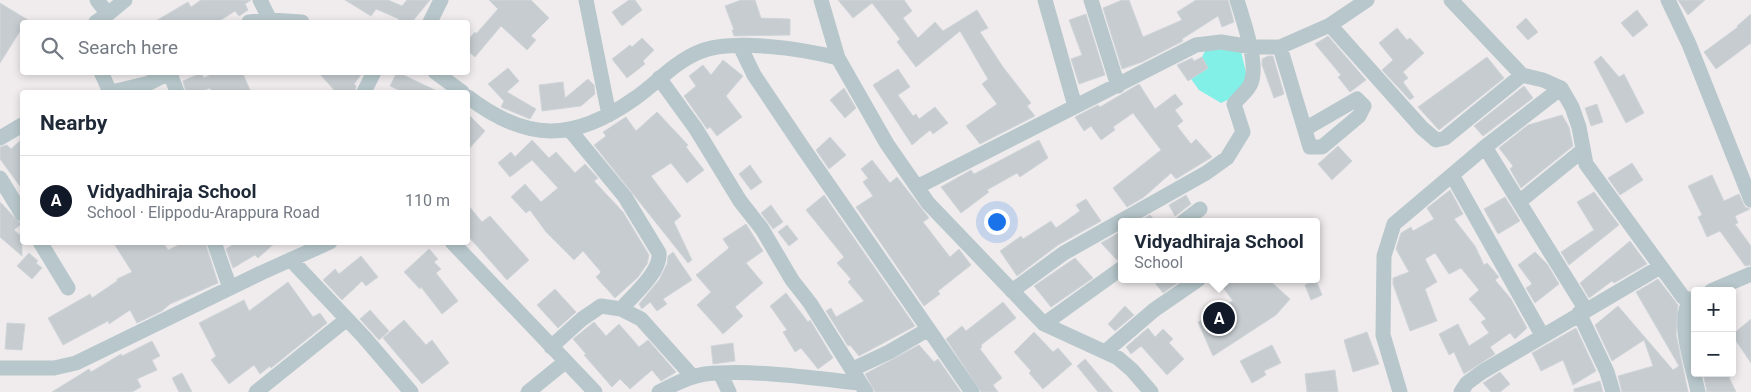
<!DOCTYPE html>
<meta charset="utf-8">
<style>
body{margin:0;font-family:Roboto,sans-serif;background:#f6f6f7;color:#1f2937}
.controls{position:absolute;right:15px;bottom:15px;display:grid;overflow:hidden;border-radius:5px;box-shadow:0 2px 8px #0003}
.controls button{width:45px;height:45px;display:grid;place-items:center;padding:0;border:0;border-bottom:1px solid #e0e1e3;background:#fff;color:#1f2937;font:25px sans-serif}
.you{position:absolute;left:996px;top:221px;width:18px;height:18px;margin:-12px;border:4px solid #fff;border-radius:50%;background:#1a73e8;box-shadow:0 0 0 8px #1a73e833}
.badge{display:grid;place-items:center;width:32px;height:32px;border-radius:50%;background:#111827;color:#fff;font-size:16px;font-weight:700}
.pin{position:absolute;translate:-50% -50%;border:2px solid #fff;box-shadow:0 1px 5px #0006}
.popup{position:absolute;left:1118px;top:218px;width:202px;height:65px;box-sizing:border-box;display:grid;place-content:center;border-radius:5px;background:#fff;filter:drop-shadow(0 1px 4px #0005);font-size:16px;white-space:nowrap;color:#747a83}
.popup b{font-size:19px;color:#1f2937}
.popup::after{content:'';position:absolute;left:50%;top:100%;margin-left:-10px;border:10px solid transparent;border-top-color:#fff}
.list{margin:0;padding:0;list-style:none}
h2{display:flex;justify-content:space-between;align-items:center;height:65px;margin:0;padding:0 20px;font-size:21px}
h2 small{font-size:16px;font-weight:400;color:#747a83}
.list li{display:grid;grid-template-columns:32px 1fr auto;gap:15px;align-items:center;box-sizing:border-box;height:90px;padding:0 20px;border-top:1px solid #e0e1e3}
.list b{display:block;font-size:19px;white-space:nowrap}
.list p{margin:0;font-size:16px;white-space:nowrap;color:#747a83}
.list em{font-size:16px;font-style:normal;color:#747a83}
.icon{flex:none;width:28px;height:28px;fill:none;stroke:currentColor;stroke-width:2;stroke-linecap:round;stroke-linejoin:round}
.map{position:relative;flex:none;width:1751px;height:392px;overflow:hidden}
.search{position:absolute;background:#fff;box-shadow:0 2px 8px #0003;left:20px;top:20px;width:450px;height:55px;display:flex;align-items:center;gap:12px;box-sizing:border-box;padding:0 18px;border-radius:5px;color:#747a83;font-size:19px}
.panel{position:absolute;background:#fff;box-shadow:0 2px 8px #0003;left:20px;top:90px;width:450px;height:155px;border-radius:5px}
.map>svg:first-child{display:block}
.water{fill:#82f0e7}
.building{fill:#c6ccd0;stroke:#d0d5d9}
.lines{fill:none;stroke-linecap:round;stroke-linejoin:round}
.minor{stroke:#b7c7cb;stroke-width:15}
</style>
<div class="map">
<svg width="1751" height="392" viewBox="0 0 1751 392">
<rect width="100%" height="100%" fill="#f0eced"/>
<!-- water -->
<path class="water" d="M1240,47l8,34 -12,15 -15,7 -22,-13 -8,-11 14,-28z"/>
<!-- building -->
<path class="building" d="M201,0h50l-6,4 3,6 -9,6 -4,-5 -17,11h-64l34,-20 3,5z
M345,0h43l14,6 5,-6h23l-18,22h-15l2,-3 -23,-10 -5,7z
M489,0h42l18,18 -18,18 5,4 -9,10 -26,-24 -26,31 -7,-6v-11l7,-8 1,2 22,-25z
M629,0h6l7,10 -20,16 -10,-14z
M741,0h14l6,18 29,1v16l-56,1 -2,-6h2l-9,-24z
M838,0h66l8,11 -9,7 15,20 17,-16 8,9 34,-21 11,18 -8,4 23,35 28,36 -4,3 8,10 -55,28 -14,-18 31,-22 -15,-20 6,-5 -28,-48 -44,36 -19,-25 3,-3 -28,-36 -19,15z
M1122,0h7l14,37 39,-17 -5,-8 19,-12h32l6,22 -12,5 -4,-11 -36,23 1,2 -41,21 -20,7 -19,-61z
M1678,0h27l-17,15z
M0,3l28,17 -6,2v6l-22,35z
M1637,10l11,15 -15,12 -12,-14z
M1086,14l19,61 -26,9 -8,-25 11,-4 -13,-35z
M1751,14v29l-35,26 -12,-17 34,-25 -1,-1z
M1526,18l12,14 -10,8 -12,-13z
M1397,28l10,12 3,-2 14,15 -21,19 5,6 -5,4 11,15 -4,3 -28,-30 11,-10 -14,-17z
M1328,36l38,44 -16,12 -12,-15 3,-2 -26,-31z
M642,38l12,12 -11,11 2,3 -18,14 -15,-19 18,-14 2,2z
M1268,56h5l11,38 -10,4 -12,-33v-6z
M1601,56l18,21 5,-3 20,39 -18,10 -32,-61z
M1202,57l6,11 -20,13 -11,-16 15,-7 2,3z
M1487,57l17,21 -65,52 -21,-23z
M723,60l20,16 -17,20 16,21 -25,19 -7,-9 -3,2 -23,-33 12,-10 -7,-10 14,-11 8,10z
M508,68l11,13 -12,11 29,17 -6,10 -29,-12 3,-6 -16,-17z
M898,69l12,18 -12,8 15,21 3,-2 3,5 16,-12 13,16 -15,11 -3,-4 -18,15 -39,-60z
M216,72h26l8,18 -6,2h-32l-2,-4 -10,4h-14l-3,-11 18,-8 3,5z
M318,72h45l-9,12 2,2 -1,6h-19z
M397,72l42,20h-36l-13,-6z
M588,79l6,6 1,9 -14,12 -39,5 -3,-26 24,-3 2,16z
M1139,84l16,25 20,-15 8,10 -8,6 8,11 -6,5 14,18 5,-5 16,18 -36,22 -5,-6 -27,24 -17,10 -14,-19 48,-38 -28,-37 -20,14 2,3 -14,10 -10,-14 -7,5 -9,-14 23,-12 2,2z
M1524,86l9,12 -50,38 -9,-10z
M844,88l12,20 -11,10 -15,-18z
M1597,104l6,18 -12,4 -6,-18z
M657,112l31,33 -2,2 18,23 -17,13 -16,-20 -20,13 30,40 -7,6 18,38 -4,3 -94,-118 12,-9 -3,-4 23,-15 10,14z
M468,114l17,17 -17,19z
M1562,115l7,12 4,19 -52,42 -11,-19 3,-3 -14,-18 29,-23z
M830,137l16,18 -17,14 -13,-19z
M22,139v50l-22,-30v-12l7,-2 4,4z
M532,140l17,18 7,-6 19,21 10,-9 13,14 -4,3 29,31 26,43 -2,9 -9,13 -23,21 -19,-21 5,-5 -18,-21 -9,9 -28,-28 -16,-22 -4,3 -15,-16 14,-13 16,18 17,-14 -26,-28 -22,17 -12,-14 13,-11 4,5z
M1039,140l9,18 -28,19 -3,-4 -30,17 2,2 -28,21 -20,-26 30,-17 3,4z
M1338,146l14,15 -20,19 -14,-16z
M872,160l18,23 7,-6 32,41 -6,4 27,35 9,-8 12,16 -33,26 2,3 -16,12 -68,-99 17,-11 -10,-14 5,-4 -7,-9z
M1632,163l11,17 -23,15 -12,-17z
M750,165l12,17 -11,8 -12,-16z
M1712,175l12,26 15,-7 6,13 5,2 -15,7 3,7 -3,1 16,22v19l-6,1 -25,-35 -13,6 -9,-20 4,-2 -14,-29z
M1450,190l13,24 -9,5 21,27 9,19 3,-2 12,14 -4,3 16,19 16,29 -12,11 -5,-6 -20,14 5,7 -31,20 -10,-22 -5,3 -10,-21 19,-10 11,22 20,-13 -8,-11 5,-3 -17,-20 10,-9 -18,-22 -12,6 -14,-21 -10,6 12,23 -12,7 12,32 -27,10 -17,-47v-6l16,-6 -13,-23 5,-16 10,-6 2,4 21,-12 -7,-11z
M1594,192l25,33 -50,40 -8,-13 33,-22 -17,-28z
M824,195l91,131 -56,30 -9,-11 -2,1 -22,-35 5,-3 5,9 28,-16 -16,-19 3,-3 -14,-16 7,-6 -38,-47z
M1186,195l5,9 -16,12 -6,-11z
M1505,197l15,24 -22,13 -14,-25z
M1086,199l15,22 -43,24 -41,31 -17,-25 21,-15 2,3 28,-18 5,7 24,-17 -4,-6z
M0,202l21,22 -7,6 8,7v19l-22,-19z
M468,205l14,17 8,-6 39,44 -22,20 -39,-44z
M771,205l12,17 -10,7 -12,-16z
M1150,215l6,7h-17z
M746,224l17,27 -17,12 17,20 -28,24 8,9 -20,18 -26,-29 14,-13 -15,-17 33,-27 -6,-9z
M787,225l11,14 -9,7 -11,-14z
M1122,231v28l-5,1 -16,-17z
M1630,241l17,23 -33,19 -2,-2 -23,17 -9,-15z
M113,242h50l5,8 17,-8h20l13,41 -48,21 -8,7 -25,12 -7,-13 -21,14 -1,-3 -45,24 -15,-27 42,-24 2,4 25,-17v-2l15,-7z
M237,242h39l-18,16 -3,-3 -22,13 -7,-19z
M429,249l9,10 -4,3 7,7 -5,4 22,28 -16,13 -21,-27 -1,2 -16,-17z
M673,252l19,28 -29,19 4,5 -10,7 -7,-9 -8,7 -3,-5 20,-24 8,-16 1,-8z
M1535,252l12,12 12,20 -24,19 -9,-15 6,-4 -14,-19z
M29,253l9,8 -2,2 6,5 -10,11 -15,-13z
M361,256l17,21 -12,9 -4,-5 -20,19 -19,-20 12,-11 4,5z
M1075,258l18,20 -42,29 -17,-21z
M1152,279h26l2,2 -17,12z
M1217,279h51l22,20 -14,16 -63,41 -15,-34 20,-9 -2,-4 17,-8z
M1658,279l20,26 -2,29 12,58h-66l-4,-16 35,-10 -9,-26 -32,21 -17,-36 23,-19 55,64 6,-4 -43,-74z
M1316,280l6,15 -11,5 -6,-15z
M288,282l25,35 7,-4 7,10 -56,45 -1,-2 -10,8 -6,-9 -25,19 -18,-24 5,-4 -17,-33 45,-23 5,11z
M555,289l21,23 -18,16 -21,-23z
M786,293l22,29 2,-2 23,38 -15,11 -17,-21 -6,4 -12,-20 4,-2 -17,-24z
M1003,302l13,16 -35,27 1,2 -2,2 22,29 -9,7 5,7h-17l-35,-53 16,-13 4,5z
M1125,306l9,9 -19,16 -7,-7z
M370,310l19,21 -10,9 -19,-21z
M1751,319v44l-19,-28z
M404,320l22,25 6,-5 17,23 -27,21 -39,-46z
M594,322l12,14 13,-12 20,23 9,-7 28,32 -15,9 -9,-11 -22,19 -10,-10 -8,8 -28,-32 2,-1 -13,-15z
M7,323l18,1 -3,26 -17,-1z
M1148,328l7,9 8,-8 10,10 -4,4 15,16 -17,16 -26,-29 -10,8 -5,-7z
M1576,328l20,43 -23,14 -10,-25 -22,11 -9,-18z
M1034,332l19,20 5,-4 14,16 -29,25 -14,-16 2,-2 -17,-19z
M1367,332l12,32 -26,8 -9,-32z
M152,341l8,15 -8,4 5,10 -20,9 4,8 -9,5h-80l37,-23 2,3 30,-18 1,2z
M733,343l2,18 -22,3 -2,-18z
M919,345l15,17 4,-3 23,33h-86l-10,-18z
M1272,345l9,18 -17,8 2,4 -14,8 -12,-22z
M1085,359l28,33h-15l-21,-26z
M1335,370l3,22h-31l-2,-18z
M1500,372l10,12 -10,8h-9l-8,-9z
M182,373l10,19h-13l-7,-14z
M1703,373h24l9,19h-29z
M1600,381l3,11h-29v-3z"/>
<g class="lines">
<!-- minor -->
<path class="minor" d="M260,0l10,20
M586,0l23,115
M821,0l17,58
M1045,0l30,106
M1091,0l27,86
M1451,0l71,75 21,5 18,8 11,19 7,20 7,37 97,133 7,3 5,-2
M1668,0l21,44 62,156
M108,14l17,-14
M96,22l12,-8 -11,-14
M249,22l21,-2 32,2
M430,22l11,-22
M1330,25l92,103 14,12 9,-2 77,-63
M740,46l14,29 49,73 169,244
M1280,47l30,100h12l37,-31 5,-10 -7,-7 -52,30
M101,72l9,20
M435,72l27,20
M170,73l7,19
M659,78l37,51 44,72 22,28 30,51 18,23 56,89
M112,92l37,-9 22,-11
M364,92l10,-20
M468,97c59,45 105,45 166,2 22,-15 39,-36 65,-47 33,-14 104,-3 139,6l49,86 41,59 116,121 74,34 14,12 19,22
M0,138l22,-13
M1485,147l101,163
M1452,175l90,160
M0,178l22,36
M917,187l279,-142 25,-3 31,5h28l50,-22 37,-25
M1519,202l64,-52
M1183,222l17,-13
M40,242l28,46
M214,242l16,46
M452,242l143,150
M292,261l71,75 48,56
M1012,291l52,-38 142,-80 21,-15 16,-26 -9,-28c5,-7 14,-13 17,-21 8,-19 -8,-63 -14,-83
M1711,291l40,-17
M1690,300c-14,23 3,66 8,92
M621,309l20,10 52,58
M1579,313l28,59 6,20
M1044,324l78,-56
M551,347l31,-28 19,-13 20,3c12,-14 40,-37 38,-56l-34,-56 -56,-68
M1105,352l49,-42 45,-31
M0,368h54l22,-5 185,-90 69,-31
M853,369l36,-17 38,-22
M721,375l8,17
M256,392l91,-73
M528,392l37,-30
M659,392c14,-7 30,-16 46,-18 47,-5 107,4 154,9
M1400,392l-17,-57 1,-79 10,-32 91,-77 76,-59
M1461,392l6,-9 15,-11 178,-105"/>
</g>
</svg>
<div class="controls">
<button>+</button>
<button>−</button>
</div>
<div class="you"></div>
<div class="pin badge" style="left:1219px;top:318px">A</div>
<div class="popup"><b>Vidyadhiraja School</b>School</div>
<div class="search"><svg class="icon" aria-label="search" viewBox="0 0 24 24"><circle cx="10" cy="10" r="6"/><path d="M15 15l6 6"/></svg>Search here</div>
<section class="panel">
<h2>Nearby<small></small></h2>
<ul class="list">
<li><span class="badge">A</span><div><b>Vidyadhiraja School</b><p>School · Elippodu-Arappura Road</p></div><em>110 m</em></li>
</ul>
</section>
</div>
